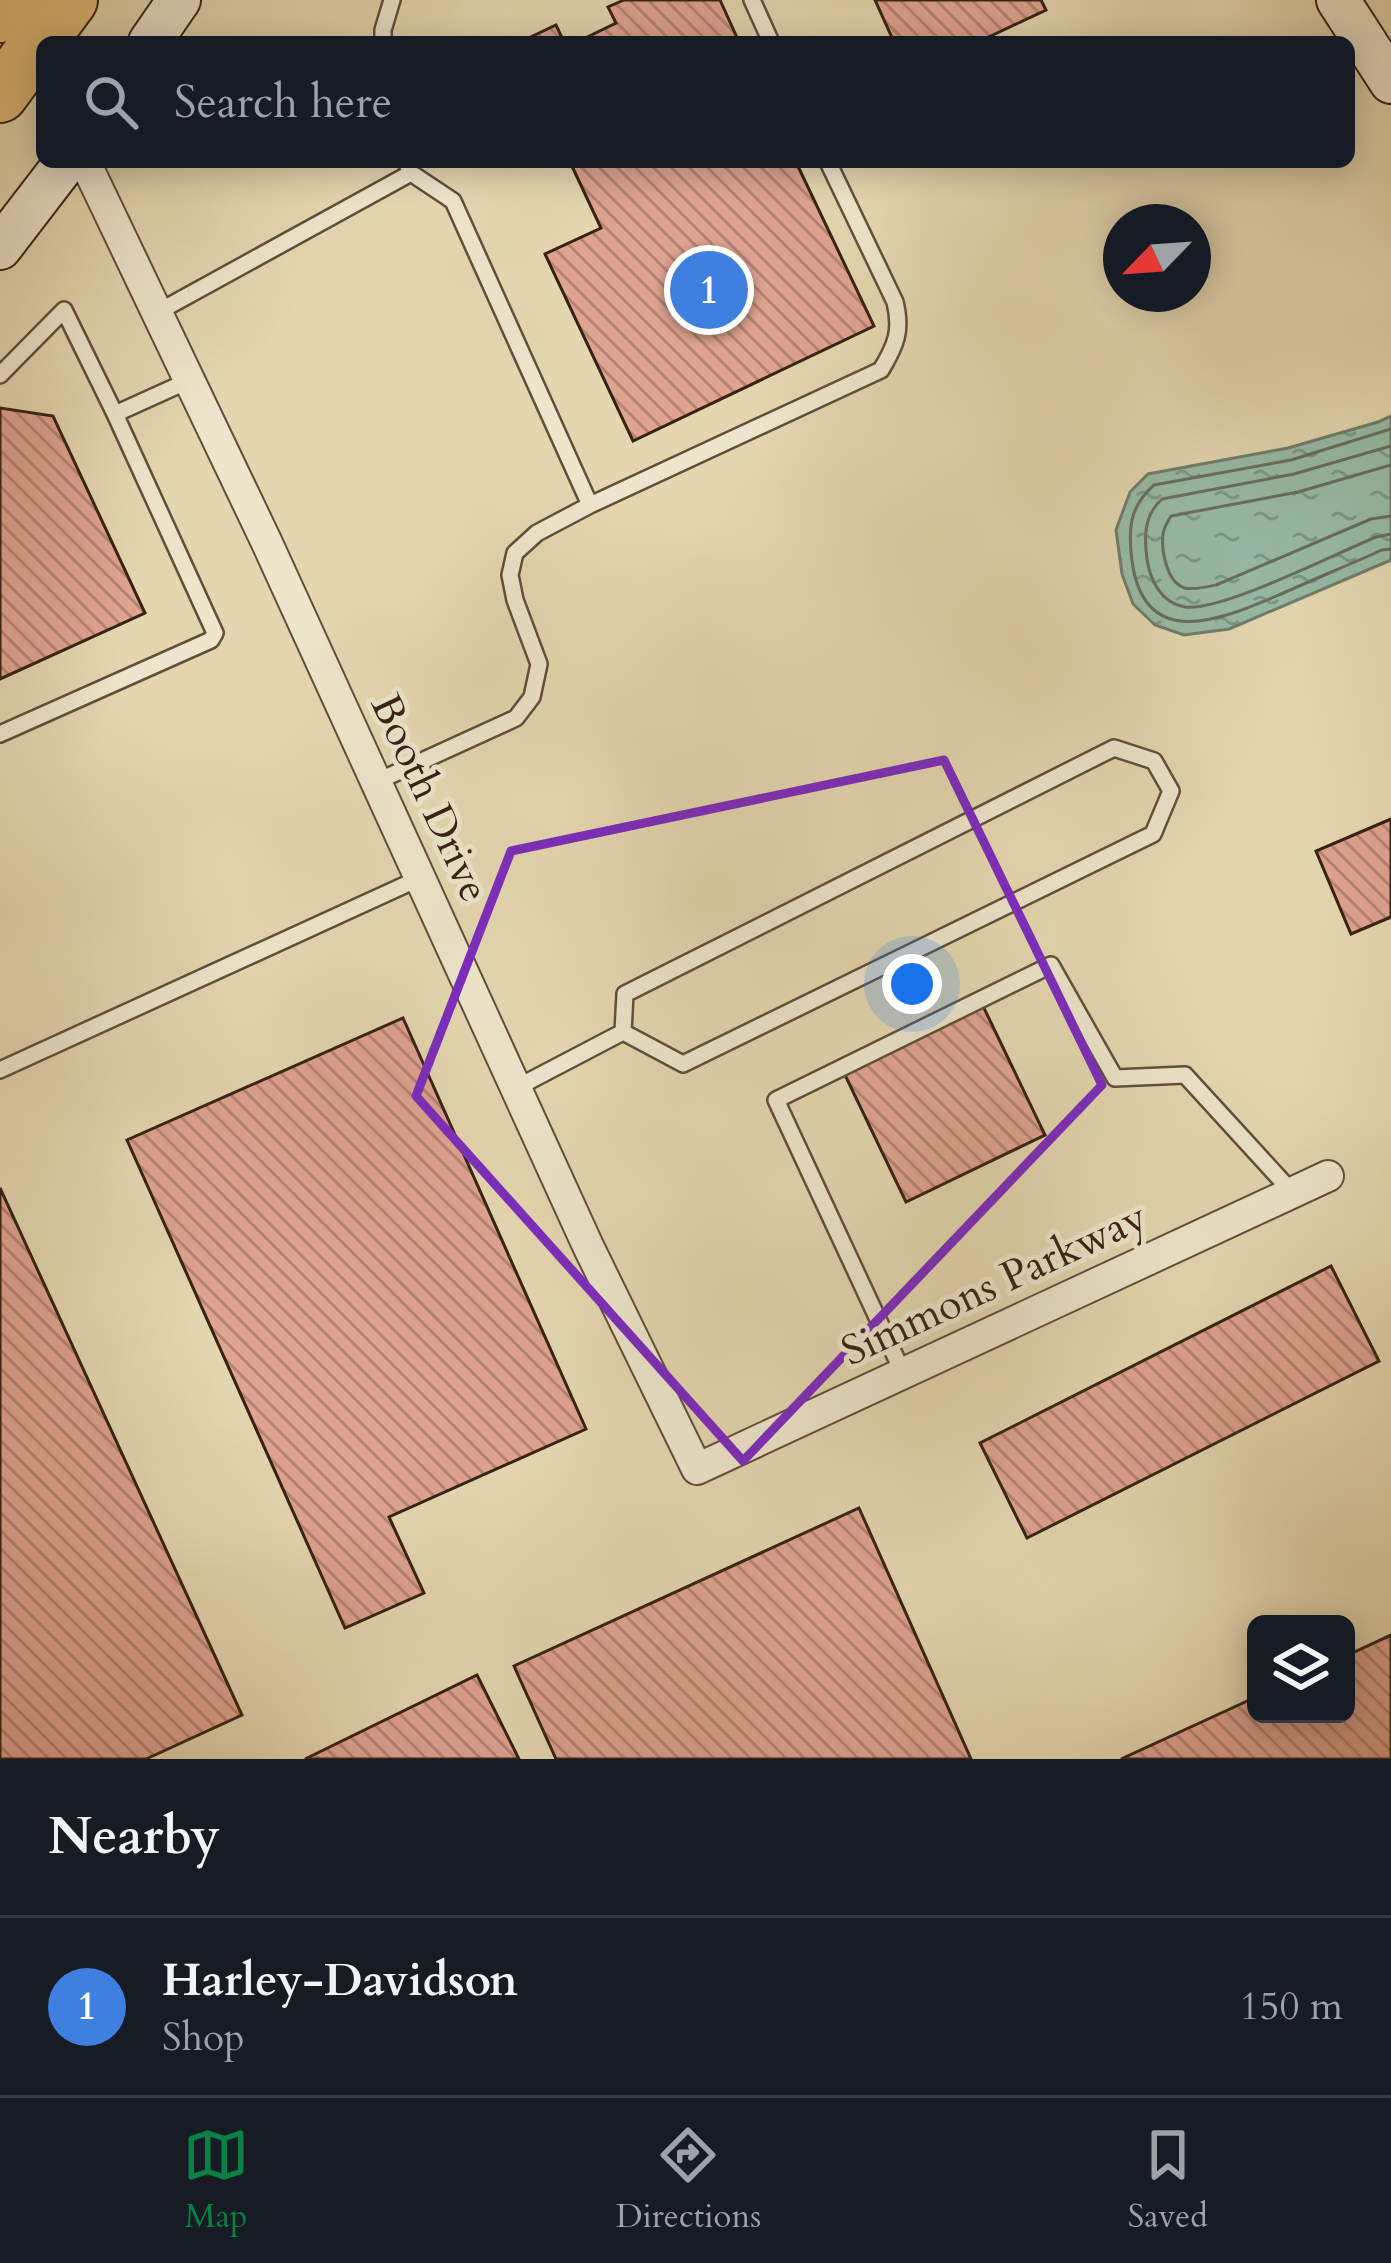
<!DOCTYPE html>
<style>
body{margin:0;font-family:Cardo,serif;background:#242831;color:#f1f3f6}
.controls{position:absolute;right:36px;bottom:36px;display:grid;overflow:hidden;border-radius:18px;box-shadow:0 6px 30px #0003}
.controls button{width:108px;height:108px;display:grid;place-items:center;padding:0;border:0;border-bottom:3px solid #363941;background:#171b24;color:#f1f3f6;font:60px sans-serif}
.compass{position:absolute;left:1103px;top:204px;width:108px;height:108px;border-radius:50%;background:#171b24;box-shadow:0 6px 30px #0003;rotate:245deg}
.you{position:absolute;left:912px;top:984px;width:42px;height:42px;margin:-30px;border:9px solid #fff;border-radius:50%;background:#1a73e8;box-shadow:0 0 0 18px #1a73e833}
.badge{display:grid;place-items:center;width:78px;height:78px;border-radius:50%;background:#0b8043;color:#fff;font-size:39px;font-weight:700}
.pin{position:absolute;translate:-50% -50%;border:6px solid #fff;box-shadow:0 3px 12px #0006}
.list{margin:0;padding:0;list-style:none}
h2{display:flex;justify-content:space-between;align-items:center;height:156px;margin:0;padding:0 48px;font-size:51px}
h2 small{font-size:39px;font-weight:400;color:#9ea1a6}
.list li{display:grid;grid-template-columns:78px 1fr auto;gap:36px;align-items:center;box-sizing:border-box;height:180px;padding:0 48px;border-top:3px solid #363941}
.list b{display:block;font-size:45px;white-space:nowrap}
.list p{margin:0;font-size:39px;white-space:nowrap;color:#9ea1a6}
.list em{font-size:39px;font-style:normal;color:#9ea1a6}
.icon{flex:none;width:66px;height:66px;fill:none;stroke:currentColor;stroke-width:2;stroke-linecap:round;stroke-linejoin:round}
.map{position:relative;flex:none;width:1391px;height:1759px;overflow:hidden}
.search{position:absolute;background:#171b24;box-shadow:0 6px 30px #0003;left:36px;right:36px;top:36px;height:132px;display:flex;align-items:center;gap:30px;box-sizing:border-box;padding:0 42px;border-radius:18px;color:#9ea1a6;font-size:45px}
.sheet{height:336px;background:#171b24}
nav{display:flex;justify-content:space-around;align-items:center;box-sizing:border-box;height:168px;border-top:3px solid #363941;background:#171b24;font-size:33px;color:#9ea1a6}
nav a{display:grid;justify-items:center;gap:6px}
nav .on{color:#0b8043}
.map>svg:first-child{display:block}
.water{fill:url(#water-ripples);stroke:#707d6c;stroke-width:3}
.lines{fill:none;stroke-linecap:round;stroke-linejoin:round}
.shore{stroke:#666e5d;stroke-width:3}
.building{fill:url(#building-back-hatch);stroke:#362114;stroke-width:3}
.lane-casing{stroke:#624e3b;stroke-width:20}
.street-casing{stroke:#624e3b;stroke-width:34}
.secondary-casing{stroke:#362114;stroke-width:46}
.highway-casing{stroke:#362114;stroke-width:58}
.lane{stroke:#ede5cc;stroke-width:15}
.street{stroke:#ede5cc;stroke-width:30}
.secondary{stroke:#ede5cc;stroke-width:42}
.highway{stroke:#e2bc78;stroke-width:54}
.marked{fill:none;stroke:#7b2cbf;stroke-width:9;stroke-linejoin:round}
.labels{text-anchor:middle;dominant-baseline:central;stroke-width:10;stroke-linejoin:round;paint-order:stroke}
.street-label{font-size:42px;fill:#362114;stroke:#ede5cc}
</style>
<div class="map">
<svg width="1391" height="1759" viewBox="0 0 1391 1759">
<defs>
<pattern id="water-ripples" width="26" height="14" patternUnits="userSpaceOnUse" patternTransform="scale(3)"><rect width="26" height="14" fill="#97baa6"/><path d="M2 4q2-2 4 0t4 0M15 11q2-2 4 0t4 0" fill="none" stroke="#7c9786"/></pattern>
<pattern id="building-back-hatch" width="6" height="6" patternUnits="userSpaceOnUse" patternTransform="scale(3)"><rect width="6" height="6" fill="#dfa391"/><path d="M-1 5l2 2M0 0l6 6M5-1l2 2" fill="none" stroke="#b68475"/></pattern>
</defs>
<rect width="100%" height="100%" fill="#e4d7b0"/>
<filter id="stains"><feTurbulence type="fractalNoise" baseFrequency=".00167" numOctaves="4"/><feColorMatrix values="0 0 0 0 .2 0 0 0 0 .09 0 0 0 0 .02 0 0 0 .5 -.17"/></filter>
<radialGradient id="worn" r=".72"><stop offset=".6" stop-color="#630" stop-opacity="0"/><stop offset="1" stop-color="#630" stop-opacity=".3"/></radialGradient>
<!-- water -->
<path class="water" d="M1391,416v144l-162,69 -45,6 -29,-10 -22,-21 -11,-30 -6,-44 14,-38 18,-18 140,-26 90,-26z"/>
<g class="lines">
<!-- shore -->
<path class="shore" d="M1391,429l-100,31 -137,25c-25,22 -26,45 -22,76 13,97 99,54 156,30 31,-14 63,-27 94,-41l9,-1
M1391,446l-97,28 -132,25c-18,16 -18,38 -15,60 3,21 14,44 38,48 36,5 152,-54 191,-70l15,-3
M1391,465l-93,27 -127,24c-3,5 -7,11 -8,18 -2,17 4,49 22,54 9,2 22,-1 31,-3l155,-66 20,-3"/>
</g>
<!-- building -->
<path class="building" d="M624,0h96l19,42h-162l39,-19 -8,-16z
M875,0h166l5,10 -68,32h-84z
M556,25l8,17h-44z
M570,162h226l78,164 -241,115 -88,-187 56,-26z
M0,408l53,8 92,197 -145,66z
M1391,819v98l-40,17 -35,-83z
M983,1006l62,129 -139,67 -62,-129z
M403,1018l183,411 -197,88 35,76 -79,35 -218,-488z
M0,1188l242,527 -96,44h-146z
M1331,1266l48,95 -352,177 -47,-95z
M859,1508l112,251h-415l-42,-93z
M1391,1635v124h-270l135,-62v17h90v-58z
M477,1675l42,84h-214z"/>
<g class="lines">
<!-- lane casing -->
<g class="lane-casing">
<path id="lane" d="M752,0l19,42
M383,42v-12l9,-30
M158,312l253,-139 -5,-11
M0,375l64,-65 51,104 100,219 -4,7 -211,94
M115,414l75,-34
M590,505l291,-135c15,-25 21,-39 14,-68l-67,-140
M376,782l140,-64 16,-21 7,-33 -24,-64 -5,-25 5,-22 22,-20 53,-28 -137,-304 -42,-28
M0,1070l420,-192
M516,1088l107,-56 60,32 470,-230 18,-43 -17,-30 -40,-13 -489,246 -2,38
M903,1373l-127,-273 275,-135 64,113 70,-3 107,117"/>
</g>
<!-- street casing -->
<g class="street-casing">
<path id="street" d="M85,162l182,381 321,703 109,223 631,-293"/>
</g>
<!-- secondary casing -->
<g class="secondary-casing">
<path id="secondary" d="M1338,0l53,82
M150,42l29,-42
M0,248l66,-86"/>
</g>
<!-- highway casing -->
<g class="highway-casing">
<path id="highway" d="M0,15l11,-15
M0,95l70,-95"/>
</g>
<!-- lane -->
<use href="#lane" class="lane"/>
<!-- street -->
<use href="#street" class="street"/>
<!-- secondary -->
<use href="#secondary" class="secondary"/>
<!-- highway -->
<use href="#highway" class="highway"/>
</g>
<!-- marked area -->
<path class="marked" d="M944,760l158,325 -359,376 -327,-365 95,-245z"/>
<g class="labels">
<!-- street labels -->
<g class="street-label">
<text transform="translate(430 798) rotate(65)">Booth Drive</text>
<text transform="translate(994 1284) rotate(-25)">Simmons Parkway</text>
</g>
</g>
<rect width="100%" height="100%" filter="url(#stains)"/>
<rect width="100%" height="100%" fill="url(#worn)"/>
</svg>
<div class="controls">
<button><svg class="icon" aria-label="layers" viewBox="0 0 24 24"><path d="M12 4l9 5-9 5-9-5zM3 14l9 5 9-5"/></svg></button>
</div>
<svg class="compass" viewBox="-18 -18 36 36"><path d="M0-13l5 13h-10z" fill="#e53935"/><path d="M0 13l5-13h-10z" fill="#9ea1a6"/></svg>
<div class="you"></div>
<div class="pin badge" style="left:709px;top:290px;background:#3f7fe0">1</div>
<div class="search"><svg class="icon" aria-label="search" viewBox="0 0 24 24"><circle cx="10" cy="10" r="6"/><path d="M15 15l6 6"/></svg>Search here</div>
</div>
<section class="sheet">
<h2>Nearby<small></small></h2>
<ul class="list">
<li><span class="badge" style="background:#3f7fe0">1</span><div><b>Harley-Davidson</b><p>Shop</p></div><em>150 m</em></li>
</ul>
</section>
<nav>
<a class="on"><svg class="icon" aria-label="map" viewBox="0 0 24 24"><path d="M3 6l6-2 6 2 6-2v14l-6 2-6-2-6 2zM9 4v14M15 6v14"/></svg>Map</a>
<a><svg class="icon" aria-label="directions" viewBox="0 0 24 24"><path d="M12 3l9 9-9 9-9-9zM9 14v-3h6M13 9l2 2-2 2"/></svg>Directions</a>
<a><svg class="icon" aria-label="saved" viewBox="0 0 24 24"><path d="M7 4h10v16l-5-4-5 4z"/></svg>Saved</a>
</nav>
